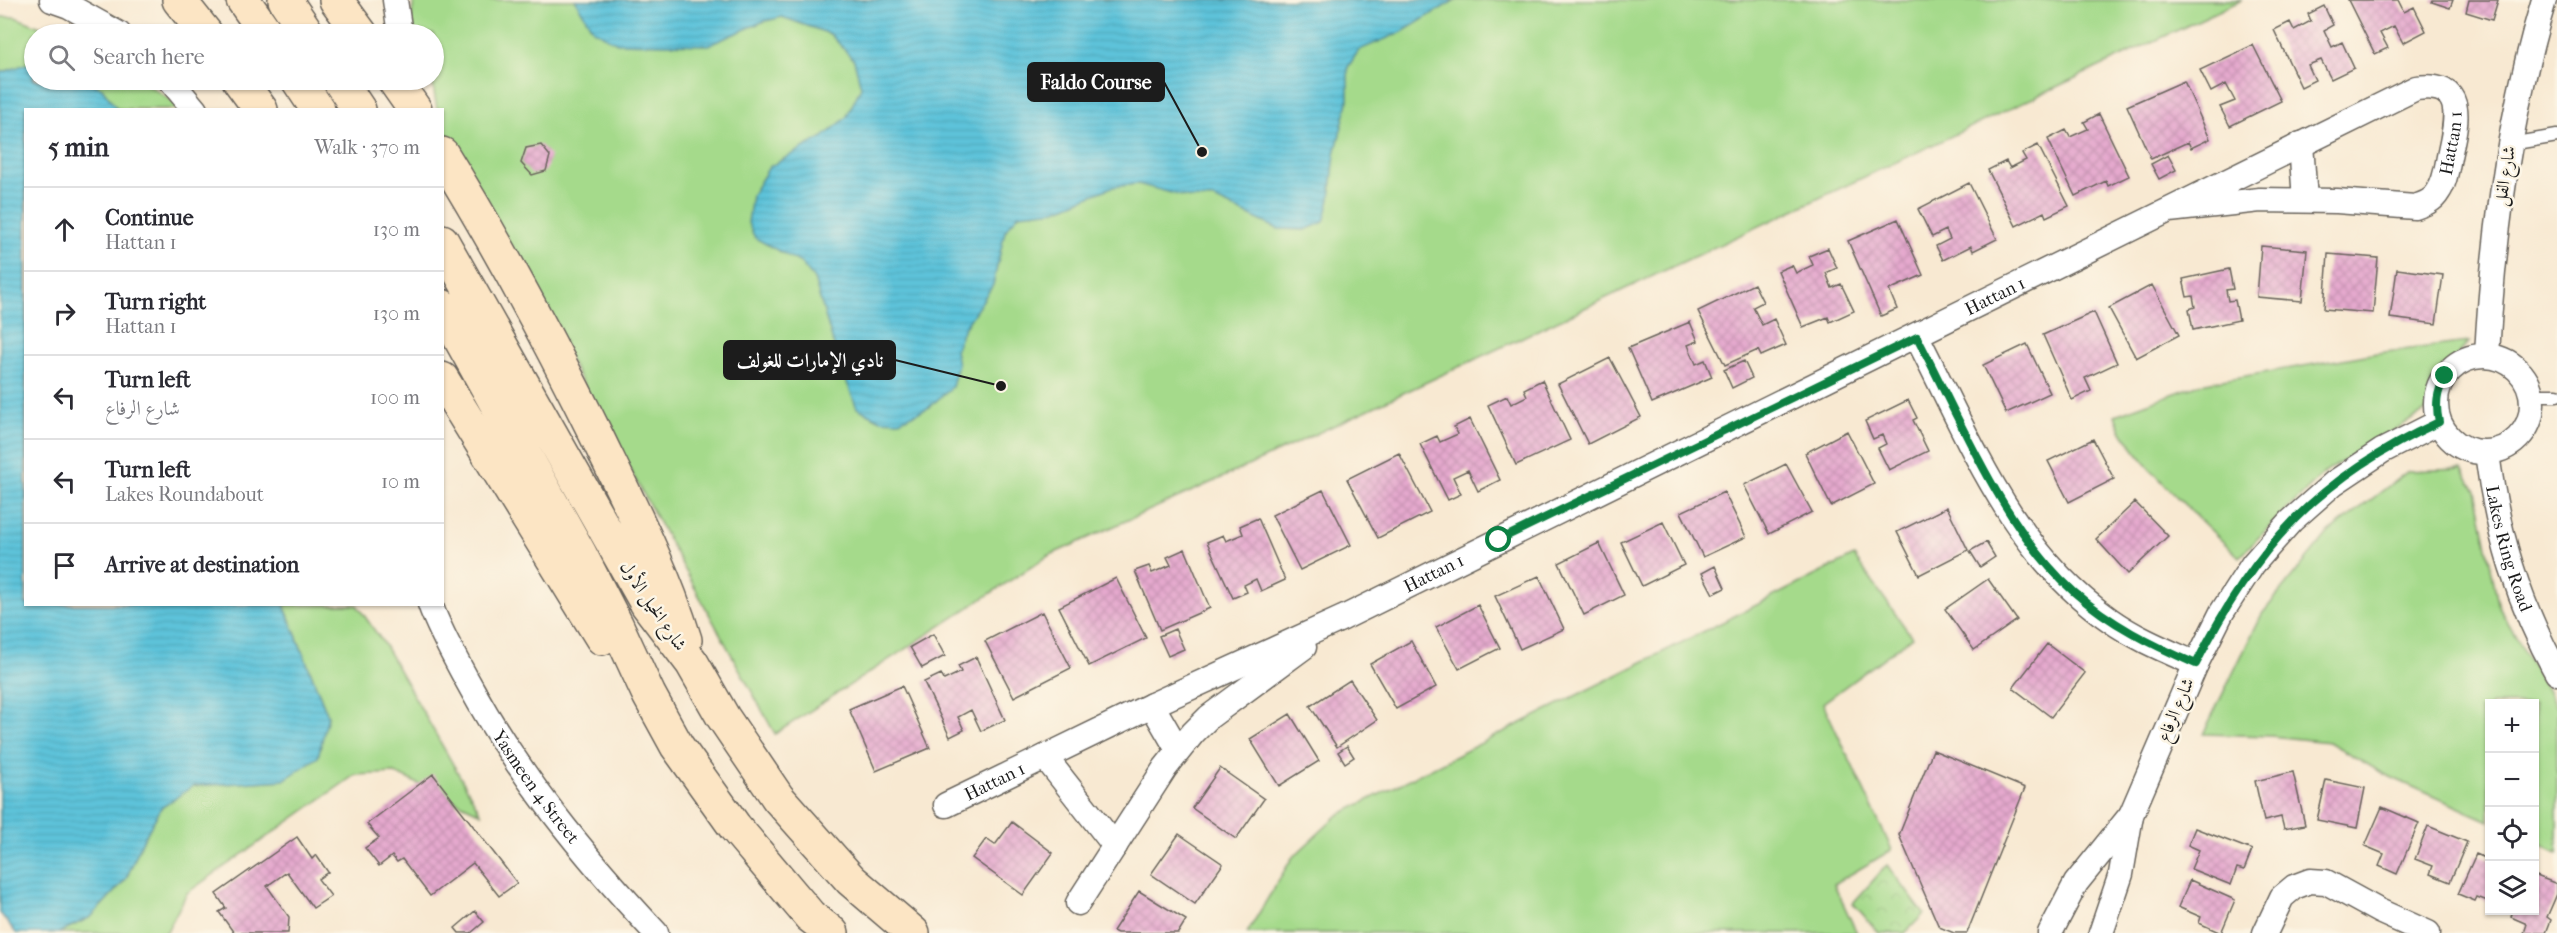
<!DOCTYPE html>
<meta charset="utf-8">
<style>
body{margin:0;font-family:"IM FELL French Canon",Amiri,serif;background:#f2f2f3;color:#2b2b33}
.controls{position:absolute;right:18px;bottom:18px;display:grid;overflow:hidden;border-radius:0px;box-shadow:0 2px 4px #0004}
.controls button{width:54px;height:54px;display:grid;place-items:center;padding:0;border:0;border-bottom:2px solid #e1e1e2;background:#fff;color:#2b2b33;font:30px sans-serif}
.stop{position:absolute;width:18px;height:18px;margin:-14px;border:4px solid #0b8043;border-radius:50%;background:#fff}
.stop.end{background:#0b8043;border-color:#fff;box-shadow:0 2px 6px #0008}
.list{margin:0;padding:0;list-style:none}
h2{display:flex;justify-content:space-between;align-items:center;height:78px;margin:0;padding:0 24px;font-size:26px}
h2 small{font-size:20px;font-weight:400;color:#7c7c81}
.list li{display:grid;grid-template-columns:39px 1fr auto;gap:18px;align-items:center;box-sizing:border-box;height:84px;padding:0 24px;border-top:2px solid #e1e1e2}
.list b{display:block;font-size:22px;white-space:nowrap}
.list p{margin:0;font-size:20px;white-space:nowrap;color:#7c7c81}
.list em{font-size:20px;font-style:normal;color:#7c7c81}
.icon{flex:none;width:33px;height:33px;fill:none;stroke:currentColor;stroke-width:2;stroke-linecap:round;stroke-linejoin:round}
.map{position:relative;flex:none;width:2557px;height:933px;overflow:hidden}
.search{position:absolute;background:#fff;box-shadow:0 2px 4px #0004;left:24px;top:24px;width:420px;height:66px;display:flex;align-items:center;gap:15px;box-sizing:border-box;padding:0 21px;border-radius:33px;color:#7c7c81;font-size:22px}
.panel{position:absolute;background:#fff;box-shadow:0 2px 4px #0004;left:24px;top:108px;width:420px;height:498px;border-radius:0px}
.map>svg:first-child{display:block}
.grass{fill:#a5da8b;stroke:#607b54;stroke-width:1.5}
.park{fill:url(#park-crowns);stroke:#607b54;stroke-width:1.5}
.water{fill:url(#water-rules);stroke:#3c707b;stroke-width:1.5}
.building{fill:url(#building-cross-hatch)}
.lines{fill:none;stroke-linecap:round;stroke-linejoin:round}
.lane-casing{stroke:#69645c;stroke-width:15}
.street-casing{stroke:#69645c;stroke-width:27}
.secondary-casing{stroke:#69645c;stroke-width:36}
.lane{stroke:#fff;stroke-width:12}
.street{stroke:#fff;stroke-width:24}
.secondary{stroke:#fce5c4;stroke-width:33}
.route{stroke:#0b8043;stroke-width:8}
.labels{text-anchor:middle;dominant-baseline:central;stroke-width:5;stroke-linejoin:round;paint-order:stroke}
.street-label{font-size:18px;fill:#1c1c1c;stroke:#fcf5e5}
.leader{fill:none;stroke:#1c1c1c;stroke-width:2}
.callout-dot{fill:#1c1c1c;stroke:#fcf5e5;stroke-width:2}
.callout{fill:#1c1c1c;stroke:#1c1c1c;stroke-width:2}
.callout-label{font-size:20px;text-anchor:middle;font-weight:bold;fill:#fff}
</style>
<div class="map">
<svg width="2557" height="933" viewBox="0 0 2557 933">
<defs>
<pattern id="park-crowns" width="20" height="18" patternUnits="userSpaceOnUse" patternTransform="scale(1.5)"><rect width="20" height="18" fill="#a5da8b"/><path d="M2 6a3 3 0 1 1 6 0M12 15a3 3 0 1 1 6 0" fill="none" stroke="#8dba77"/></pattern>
<pattern id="water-rules" width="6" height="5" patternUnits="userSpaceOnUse" patternTransform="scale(1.5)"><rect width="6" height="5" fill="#5dc3da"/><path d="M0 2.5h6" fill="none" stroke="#50a7ba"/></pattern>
<pattern id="building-cross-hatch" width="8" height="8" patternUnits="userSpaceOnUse" patternTransform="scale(1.5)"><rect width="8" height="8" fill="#e5a9ce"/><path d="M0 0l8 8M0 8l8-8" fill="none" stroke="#c491b0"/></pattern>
</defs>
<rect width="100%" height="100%" fill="#fcf5e5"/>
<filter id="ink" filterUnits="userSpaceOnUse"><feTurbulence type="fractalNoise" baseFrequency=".0167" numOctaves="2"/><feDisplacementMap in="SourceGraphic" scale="12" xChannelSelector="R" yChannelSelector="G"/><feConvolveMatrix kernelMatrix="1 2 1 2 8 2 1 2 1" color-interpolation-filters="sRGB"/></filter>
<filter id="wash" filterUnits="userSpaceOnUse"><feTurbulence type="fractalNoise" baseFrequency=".008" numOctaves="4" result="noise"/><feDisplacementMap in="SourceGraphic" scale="24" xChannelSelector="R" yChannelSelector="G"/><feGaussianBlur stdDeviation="1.35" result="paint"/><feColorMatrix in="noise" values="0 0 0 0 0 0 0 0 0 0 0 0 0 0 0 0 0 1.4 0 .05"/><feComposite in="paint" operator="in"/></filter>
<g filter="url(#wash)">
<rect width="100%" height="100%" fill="#f8e9d2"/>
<!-- grass -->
<path class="grass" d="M414,0h1828l-1003,470 -191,86 -273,178 -332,-605 -1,-19 -5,-1 -5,-29 2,-46h-18l-5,-14z
M0,17h15l43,17h-24v29l-34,10z
M83,80h58l32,22 5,7h-61l-15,-21z
M2469,342l-33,38 -7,29 -104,63 -86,85c-30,-29 -115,-105 -124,-142l85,-31 177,-31z
M2462,469l14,22 23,117 58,99v146l-22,-11 -1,-138h-44l-1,117 -105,-47 -55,-32 -58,-6 -68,-2 59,-120 66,-81 80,-62z
M1854,556l58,81 -89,66 69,147 -58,34 23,49h-610l45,-75 46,-43z
M284,605h73l27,39 97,169 -86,-40 -40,2 -168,118 -21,40h-108l33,-16 35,-38 16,-37 19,-34 32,-22 91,-6 44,-64z"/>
<!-- park -->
<path class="park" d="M1887,865l37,49 -19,19h-26l-26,-30z"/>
<!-- water -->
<path class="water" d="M575,0h880l-53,32 -43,18 -11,17v35l-13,52 -5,45 -6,23 -19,8 -27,-1 -64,-30 -24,-1 -52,-14 -26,3 -56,23 -37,4 -14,17 -12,54 -30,45 -8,21 3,13 -6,23 -24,21 -29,13 -18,-1 -24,-12 -18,-46 -25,-83 -13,-16 -46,-25 -7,-15 4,-28 17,-28 54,-30 23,-19 15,-31 -7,-27 -24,-26 -48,-17 -20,5 -53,23 -92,-2 -24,-13z
M32,62l2,1v17h49l19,8 15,21 -91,1v494l258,1 44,111 -10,41 -34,23 -91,6 -32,22 -19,34 -16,37 -35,38 -33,16h-42l-16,-20v-840z"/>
<g id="blocks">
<!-- building -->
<path class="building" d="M2348,0h50l6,12 10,-5 12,24 -23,12 -9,-17 -14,7 8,15 -13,6z
M2433,0h20l-3,8 -18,-6z
M2469,0h29l-6,20 -26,-8z
M2324,6l9,19 -9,5 8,17 10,-5 12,26 -23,11 -10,-19 -13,5 7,15 -14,7 -27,-57 16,-8 4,8 17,-9 -3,-7z
M2253,45l28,56 -51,25 -10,-19 15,-6 -9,-17 -15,8 -11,-22z
M2184,81l26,58 -19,9 -3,-6 -37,17 -24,-53z
M2099,114l30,62 -21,10 -2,-5 -31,15 -27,-57 18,-9 4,7 18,-8 -4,-7z
M541,145l9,11 -4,15 -14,4 -11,-12 5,-15z
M2038,145l31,61 -23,11 -2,-5 -28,14 -28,-56 18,-9 4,7 16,-8 -4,-7z
M2168,155l8,15 -17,9 -8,-15z
M1969,183l28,56 -24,12 -2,-5 -28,14 -7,-14 14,-7 -4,-9 -14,7 -14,-28z
M1898,219l25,56 -34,15 8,19 -16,7 -33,-75z
M2261,246l46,4 -5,51 -45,-4z
M1828,248l9,20 -11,5 6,15 9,-4 13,27 -24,11 -2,-5 -25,10 -25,-56 14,-6 4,8 17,-8 -4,-9z
M2328,254l50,4 -5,55 -49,-4z
M2229,269l4,20 -7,1 2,11 7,-1 4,20 -46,10 -4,-21 6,-2 -2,-11 -6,1 -4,-18z
M2397,269l46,6 -7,49 -46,-6z
M1754,284l9,18 -10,5 9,18 12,-6 12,26 -25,11 -3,-6 -33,15 -27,-54z
M2152,285l27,50 -43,23 -27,-50z
M2094,312l23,51 -32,15 6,13 -19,9 -29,-65z
M1690,322l8,19 -10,4 8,19 9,-4 7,17 -60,26 -24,-55z
M2027,344l23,49 -44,20 -23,-48z
M1610,358l31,59 -53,27 -30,-60z
M1744,361l8,17 -20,10 -8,-18z
M1542,380l28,60 -54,25 -28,-60 19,-9 4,8 16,-8 -3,-7z
M1908,400l9,18 -4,2 15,31 -39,19 -11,-22 8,-4 -4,-9 -9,4 -8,-18z
M1470,419l30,61 -22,11 -10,-21 -15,7 8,17 -13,6 -28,-56 17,-8 3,6 18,-8 -4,-7z
M1847,431l27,53 -43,22 -26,-53z
M2093,439l21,40 -45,23 -21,-41z
M1399,453l31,59 -52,26 -31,-59z
M1786,464l26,48 -43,22 -25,-49z
M1323,490l28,55 -51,25 -28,-55z
M1724,492l22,45 -43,20 -22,-45z
M2135,502l33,34 -40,38 -32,-35z
M1947,507l21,43 -49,25 -22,-43z
M1258,518l27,62 -24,11 -5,-12 -12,6 3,7 -14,6 -26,-56 16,-7 3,6 17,-7 -3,-8z
M1663,522l21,43 -42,21 -21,-44z
M1986,542l9,15 -15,10 -10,-16z
M1599,543l25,52 -40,20 -25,-52z
M1185,549l25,59 -50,22 -25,-59 14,-5 3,7 19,-8 -4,-8z
M1715,566l10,22 -12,6 -11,-21z
M1539,576l25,53 -44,20 -25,-53z
M1116,578l30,60 -57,28 -30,-59z
M1988,579l29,41 -43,30 -29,-41z
M1478,605l22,43 -41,21 -23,-42z
M1042,612l29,56 -57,29 -29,-56z
M1175,629l9,20 -16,7 -9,-20z
M933,634l12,22 -23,12 -12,-21z
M1411,641l25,46 -40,22 -26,-45z
M2047,644l38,29 -34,44 -38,-29z
M976,657l29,63 -24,11 -10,-21 -13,7 6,13 -14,7 -26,-55 17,-8 3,6 17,-8 -3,-6z
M1350,680l27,40 -40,27 -27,-41z
M902,686l28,62 -54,23 -27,-62z
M1290,714l29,47 -40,25 -29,-47z
M1347,746l7,11 -9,6 -7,-11z
M1933,750l92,38 -58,145h-13l-15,-6 -40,-92z
M1220,768l44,31 -28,40 -44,-31z
M2293,772l12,53 -21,4 -3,-12 -17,4 -9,-40z
M433,774l84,109 -18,13 -26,-33 -43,33 -28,-37 -5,3 -5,-6 -13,10 -14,-18 14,-10 -12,-14z
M2326,780l39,8 -8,40 -40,-8z
M2382,807l37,16 -22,51 -18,-8 5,-12 -19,-8z
M1012,822l41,31 -30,42 -51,-37 14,-19 9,6z
M2428,826l39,16 -17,40 -20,-8 3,-8 -18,-7z
M2195,828l57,22 -8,20 -7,-2 -6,17 -40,-16 8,-19 -11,-5z
M1179,834l44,30 -28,40 -44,-30z
M297,837l15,22 4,-4 12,17 -10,7 13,17 -18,12 -26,-36 -20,14 22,31 -1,16h-54l-15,-21 7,-4 -10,-14z
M2476,854l14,6v42l-13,-5 -2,4 -17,-7z
M2534,875l23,9v10l-10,23 4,3 -5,13h-22l3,-9 -16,-7 2,-7h21z
M2190,880l45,20 -14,33 -22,-10 2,-6 -23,-10z
M1139,891l47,29 -8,13h-61l-4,-2z
M475,911l9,11 -13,11h-12l-4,-5z"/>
</g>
</g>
<g filter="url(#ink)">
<use href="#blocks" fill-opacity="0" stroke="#69645c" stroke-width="1.5"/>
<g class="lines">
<!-- lane casing -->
<g class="lane-casing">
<path id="lane" d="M2510,144l47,-8
M2531,395h26"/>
</g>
<!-- street casing -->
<g class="street-casing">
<g id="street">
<path d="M52,0l17,6 50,28"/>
<path d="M395,0l5,34"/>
<path d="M170,80l25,30"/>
<path d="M2301,144l4,56"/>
<path d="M1917,337c53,103 95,215 193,283 27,19 57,31 86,44"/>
<path d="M2487,356c6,-120 22,-240 57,-356"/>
<circle cx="2484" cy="404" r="48"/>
<path id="s1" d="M2487,453c10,79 31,150 70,220"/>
<path id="s2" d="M430,604c10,28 24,52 38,78 50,93 116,174 188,251"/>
<path d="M1152,705l26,45"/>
<path d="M1045,757l70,89"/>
<path id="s3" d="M946,805l206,-100 191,-87 826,-408 91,-10 77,1 78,6c9,-3 18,-6 23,-15 8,-11 9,-27 12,-40 7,-32 16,-71 -34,-64l-247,122"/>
<path d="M1078,903l87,-135 28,-35 16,-16 95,-70"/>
<path d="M2050,933l26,-50 55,-68"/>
<path d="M2101,933l20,-59 10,-59 65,-151 26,-52 31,-48 38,-43 43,-38 48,-32 57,-29"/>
<path d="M2265,933l17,-36 12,-10 16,-6 16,1 53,29 49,22"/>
</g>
</g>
<!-- secondary casing -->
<g class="secondary-casing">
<path id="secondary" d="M179,0l27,34
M243,0l24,34
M285,0l23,34
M336,0l25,34
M239,80l22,30
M298,80l20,30
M339,80l20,30
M394,80l21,30
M442,154c57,92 108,188 156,285 32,66 65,130 87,201
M442,241l205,363 45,59 31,54 55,81 73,82 62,53
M442,306l138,248 36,70 33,71 28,51 58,81 75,89 22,17
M442,379l160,259"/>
</g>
<!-- lane -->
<use href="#lane" class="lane"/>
<!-- street -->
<use href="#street" class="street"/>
<!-- secondary -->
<use href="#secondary" class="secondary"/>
</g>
</g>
<g class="lines" filter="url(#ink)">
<!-- route -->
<path class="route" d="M1499,540l418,-203c44,84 86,191 157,255 36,32 78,53 122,72 59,-118 123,-187 243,-242 -4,-18 -2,-29 6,-46"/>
</g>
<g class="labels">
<!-- street labels -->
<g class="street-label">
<text stroke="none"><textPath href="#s3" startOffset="1686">Hattan 1</textPath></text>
<text transform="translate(2505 176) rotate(-81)">شارع الفل</text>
<text stroke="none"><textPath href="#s3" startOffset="1166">Hattan 1</textPath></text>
<text stroke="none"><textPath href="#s1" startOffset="98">Lakes Ring Road</textPath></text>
<text stroke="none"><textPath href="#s3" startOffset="540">Hattan 1</textPath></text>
<text transform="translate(653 606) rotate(56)">شارع الخيل الأول</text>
<text transform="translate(2176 710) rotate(-67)">شارع الرفاع</text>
<text stroke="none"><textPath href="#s3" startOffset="54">Hattan 1</textPath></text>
<text stroke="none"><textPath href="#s2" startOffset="212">Yasmeen 4 Street</textPath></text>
</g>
</g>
<!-- callouts -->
<path class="leader" d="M1202 152L1164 82M1001 386L895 360"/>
<g class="callout-dot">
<circle cx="1202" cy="152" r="6"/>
<circle cx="1001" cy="386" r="6"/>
</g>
<g class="callout">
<rect x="1028" y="63" width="136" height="38" rx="6"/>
<rect x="724" y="341" width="171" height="38" rx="6"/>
</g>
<g class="callout-label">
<text x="1096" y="89">Faldo Course</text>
<text x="810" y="367">نادي الإمارات للغولف</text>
</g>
</svg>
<div class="controls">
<button>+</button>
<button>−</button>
<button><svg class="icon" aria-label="locate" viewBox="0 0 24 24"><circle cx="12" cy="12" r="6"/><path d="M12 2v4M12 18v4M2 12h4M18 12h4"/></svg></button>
<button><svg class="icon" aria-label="layers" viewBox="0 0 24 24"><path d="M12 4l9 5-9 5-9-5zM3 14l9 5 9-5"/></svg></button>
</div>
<div class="stop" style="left:1499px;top:540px"></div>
<div class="stop end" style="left:2445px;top:376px"></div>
<div class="search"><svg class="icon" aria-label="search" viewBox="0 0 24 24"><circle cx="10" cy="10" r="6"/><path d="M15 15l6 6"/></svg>Search here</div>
<section class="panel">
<h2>5 min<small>Walk · 370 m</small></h2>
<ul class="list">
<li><svg class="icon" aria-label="ahead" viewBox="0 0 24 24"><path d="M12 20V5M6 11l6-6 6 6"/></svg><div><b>Continue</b><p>Hattan 1</p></div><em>130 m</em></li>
<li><svg class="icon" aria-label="right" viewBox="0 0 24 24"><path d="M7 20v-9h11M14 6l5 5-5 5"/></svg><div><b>Turn right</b><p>Hattan 1</p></div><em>130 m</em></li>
<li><svg class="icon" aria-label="left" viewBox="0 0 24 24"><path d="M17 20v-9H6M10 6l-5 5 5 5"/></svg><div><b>Turn left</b><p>شارع الرفاع</p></div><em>100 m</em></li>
<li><svg class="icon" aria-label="left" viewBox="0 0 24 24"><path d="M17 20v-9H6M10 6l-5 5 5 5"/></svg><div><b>Turn left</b><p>Lakes Roundabout</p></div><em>10 m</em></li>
<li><svg class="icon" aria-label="arrive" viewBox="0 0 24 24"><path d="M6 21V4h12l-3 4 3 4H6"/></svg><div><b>Arrive at destination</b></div></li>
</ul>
</section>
</div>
